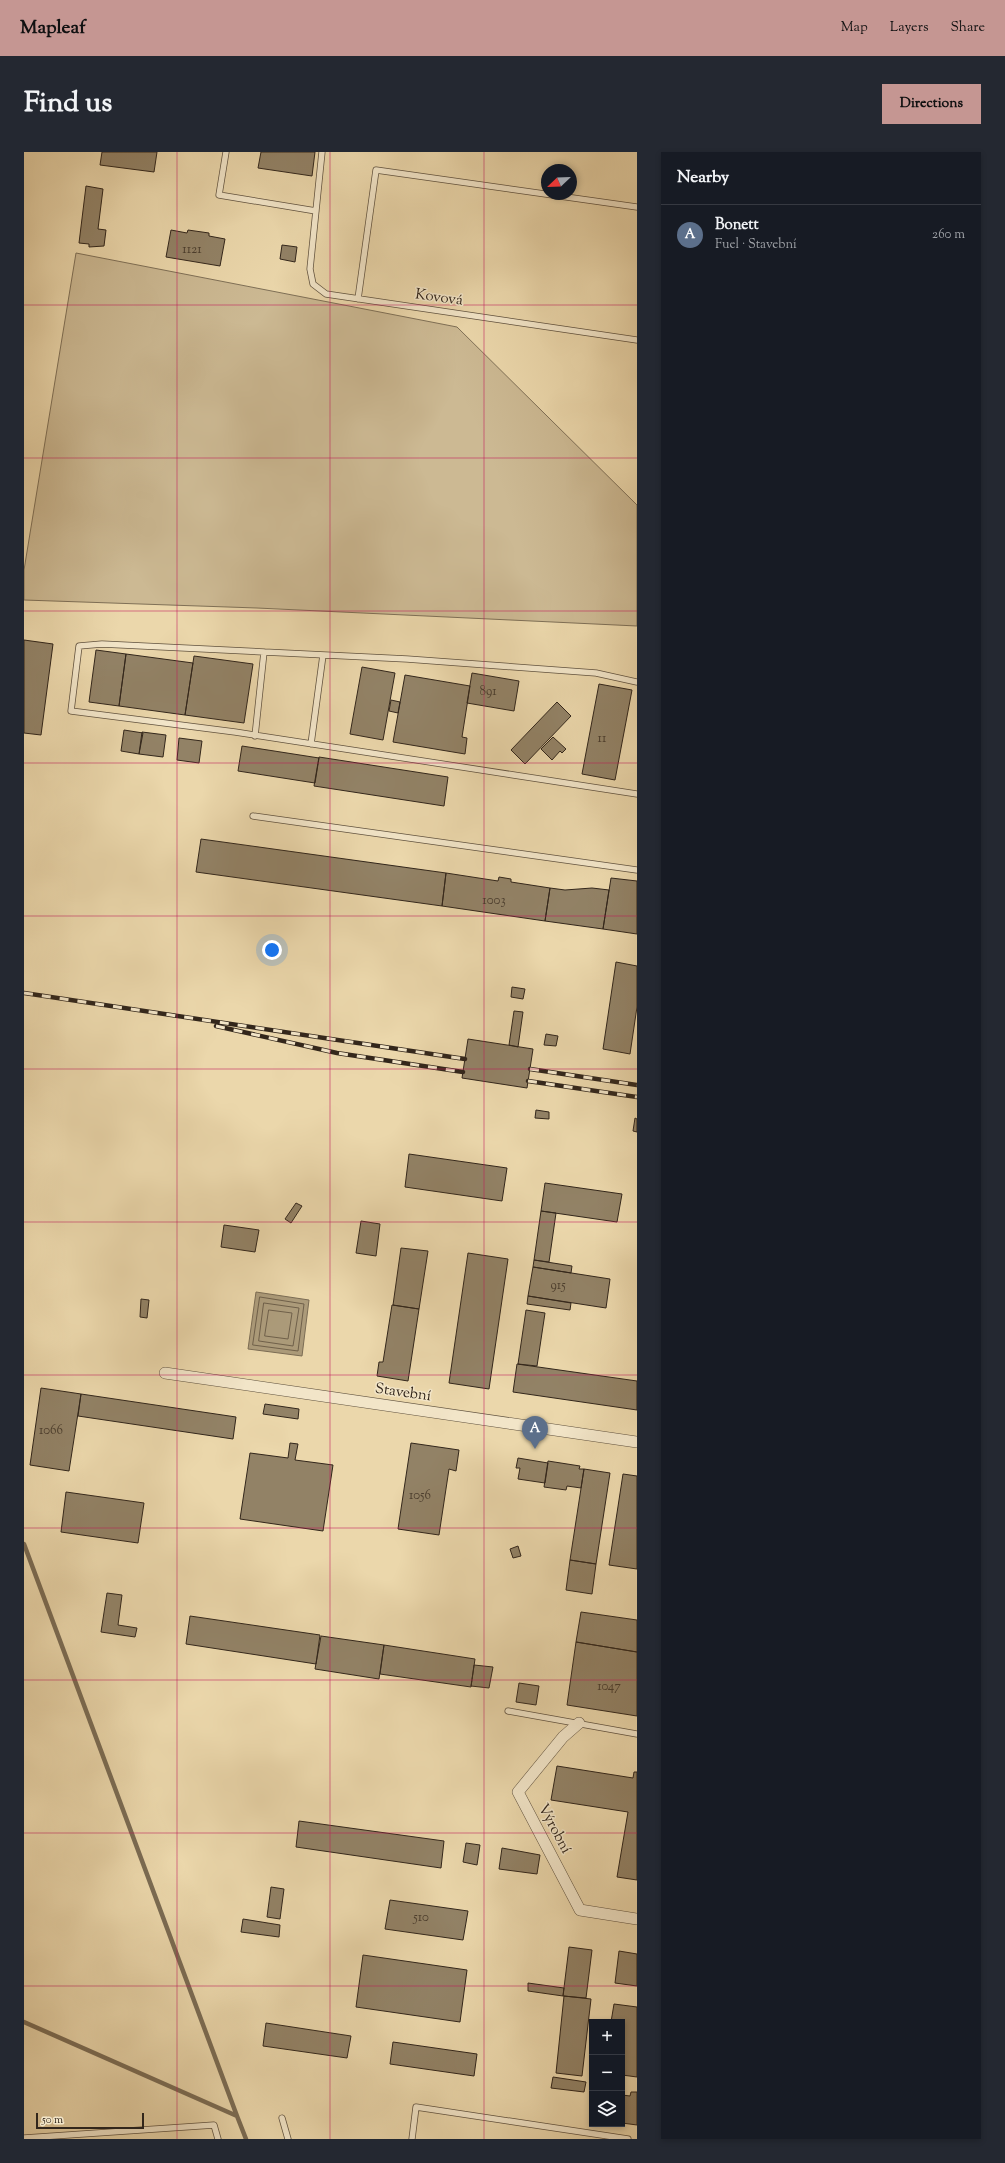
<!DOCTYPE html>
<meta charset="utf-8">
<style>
body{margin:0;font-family:"Sorts Mill Goudy",serif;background:#242831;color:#f1f3f6}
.controls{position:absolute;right:12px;bottom:12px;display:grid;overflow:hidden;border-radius:0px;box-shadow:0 2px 6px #0003}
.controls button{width:36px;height:36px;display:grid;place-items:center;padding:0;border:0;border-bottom:1px solid #363941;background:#171b24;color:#f1f3f6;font:20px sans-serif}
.compass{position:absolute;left:517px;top:12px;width:36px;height:36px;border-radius:50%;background:#171b24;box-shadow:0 2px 6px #0003;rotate:247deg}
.scale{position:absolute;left:12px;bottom:10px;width:108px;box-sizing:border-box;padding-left:4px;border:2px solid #32261b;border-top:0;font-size:11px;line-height:14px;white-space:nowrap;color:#32261b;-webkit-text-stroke:3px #f2e5c8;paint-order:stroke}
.you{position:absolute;left:248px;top:798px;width:14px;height:14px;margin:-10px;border:3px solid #fff;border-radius:50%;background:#1a73e8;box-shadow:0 0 0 6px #1a73e833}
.badge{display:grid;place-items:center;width:26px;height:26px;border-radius:50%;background:#c59692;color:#fff;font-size:13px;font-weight:700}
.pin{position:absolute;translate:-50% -33px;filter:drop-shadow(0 1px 2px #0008)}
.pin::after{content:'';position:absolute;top:21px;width:14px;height:12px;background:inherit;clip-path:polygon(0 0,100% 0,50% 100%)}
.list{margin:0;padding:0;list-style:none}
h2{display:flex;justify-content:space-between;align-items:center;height:52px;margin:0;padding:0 16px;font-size:17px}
h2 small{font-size:13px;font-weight:400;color:#9ea1a6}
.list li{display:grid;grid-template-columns:26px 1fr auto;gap:12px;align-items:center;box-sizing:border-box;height:60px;padding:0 16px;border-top:1px solid #363941}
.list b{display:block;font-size:15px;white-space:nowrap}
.list p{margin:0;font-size:13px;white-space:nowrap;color:#9ea1a6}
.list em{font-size:13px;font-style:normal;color:#9ea1a6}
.icon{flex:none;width:22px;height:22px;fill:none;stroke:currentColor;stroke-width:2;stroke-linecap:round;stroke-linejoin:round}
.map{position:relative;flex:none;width:613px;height:1987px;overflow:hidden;border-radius:0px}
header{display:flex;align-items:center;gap:24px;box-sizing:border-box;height:56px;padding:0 20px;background:#c59692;color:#111}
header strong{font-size:19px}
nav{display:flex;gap:22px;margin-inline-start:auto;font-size:14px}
.intro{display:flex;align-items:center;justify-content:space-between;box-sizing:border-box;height:96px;padding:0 24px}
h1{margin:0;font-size:28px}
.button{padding:10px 18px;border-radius:0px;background:#c59692;color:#111;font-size:14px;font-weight:700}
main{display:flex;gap:24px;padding:0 24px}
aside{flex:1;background:#171b24;border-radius:0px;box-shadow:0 2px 6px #0003}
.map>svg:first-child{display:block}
.green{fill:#ccb993;stroke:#7f7057}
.water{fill:#ac9b7a;stroke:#7b6c54}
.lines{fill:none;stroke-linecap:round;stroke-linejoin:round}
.shore{stroke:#6f604a;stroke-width:1}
.stream{stroke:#7b6c54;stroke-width:4.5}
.building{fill:#928266;stroke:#32261b}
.service-casing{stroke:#60523f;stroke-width:7}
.minor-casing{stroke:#60523f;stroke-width:12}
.service{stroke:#f2e5c8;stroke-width:5.5}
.minor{stroke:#f2e5c8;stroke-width:11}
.rail-casing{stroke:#32261b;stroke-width:4.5}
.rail{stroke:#f2e5c8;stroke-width:3;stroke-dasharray:9;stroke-linecap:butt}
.grid{fill:none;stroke:#c2185b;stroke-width:1;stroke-opacity:0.55}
.labels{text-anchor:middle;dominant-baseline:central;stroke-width:3;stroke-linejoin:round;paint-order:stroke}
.number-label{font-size:13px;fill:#4a3d2e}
.street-label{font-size:15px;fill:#32261b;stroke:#f2e5c8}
</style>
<header>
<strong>Mapleaf</strong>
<nav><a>Map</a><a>Layers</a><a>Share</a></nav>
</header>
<div class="intro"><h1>Find us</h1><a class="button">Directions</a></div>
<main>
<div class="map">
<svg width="613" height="1987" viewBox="0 0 613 1987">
<rect width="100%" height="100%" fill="#ebd7ab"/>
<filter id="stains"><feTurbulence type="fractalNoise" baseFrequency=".005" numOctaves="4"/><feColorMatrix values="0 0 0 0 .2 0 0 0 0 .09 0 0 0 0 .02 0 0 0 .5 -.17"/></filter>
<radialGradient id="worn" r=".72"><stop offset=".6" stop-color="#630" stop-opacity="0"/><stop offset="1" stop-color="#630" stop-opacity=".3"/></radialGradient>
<!-- green -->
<path class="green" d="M52,101l381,74 180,178v121l-380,-18 -233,-8v-30z"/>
<!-- water -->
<path class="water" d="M232,1140l53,8 -7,56 -54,-7z"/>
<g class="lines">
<!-- shore -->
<path class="shore" d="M236,1145l44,7 -6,47 -45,-6z
M240,1151l35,5 -6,38 -34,-5z
M245,1158l23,3 -4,26 -23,-3z"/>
<!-- stream -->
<path class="stream" d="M0,1392l213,572
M0,1870l213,94 9,23"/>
</g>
<!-- building -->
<path class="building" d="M78,0h55l-3,20 -54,-7z
M237,0h54l-3,24 -54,-8z
M62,34l17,3 -5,40 8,1 -2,16 -15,1v-3l-10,-1z
M147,78l16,3 1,-3 21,3v3l16,3 -5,27 -54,-9z
M258,93l15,2 -2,15 -15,-3z
M0,488l29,4 -12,91 -17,-2z
M72,498l30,4 -7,52 -30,-4z
M102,502l67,9 -8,52 -66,-9z
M170,504l59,8 -9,59 -59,-8z
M338,515l33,6 -12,67 -33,-6z
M448,521l47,8 -5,30 -47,-8z
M381,523l65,11 -8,51 5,1 -2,16 -72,-12z
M575,532l33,6 -17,90 -33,-6z
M367,548l9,2 -2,11 -9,-2z
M533,550l14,14 -46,48 -14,-14z
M100,578l19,3 -4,21 -18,-3z
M118,580l24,3 -3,22 -24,-3z
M529,585l13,12 -4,4 -2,-2 -8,9 -11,-11z
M155,586l23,3 -3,22 -22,-3z
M218,594l77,12 -4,25 -77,-12z
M295,605l129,20 -4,29 -130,-20z
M177,687l245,34 -4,33 -246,-34z
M422,721l52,8 1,-4 12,2v3l39,6 -5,33 -103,-15z
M587,726l26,3v53l-34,-5z
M526,736l15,2 27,-2 17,2 -6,39 -58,-8z
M592,810l21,4v41l-7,47 -27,-5z
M488,835l13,2 -2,10 -12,-2z
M490,859l9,1 -5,35 -9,-2z
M522,882l12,2 -2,10 -12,-1z
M444,887l65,10 -6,39 -65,-10z
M512,958l13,2v7l-14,-1z
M611,966l2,1v13l-4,-1z
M385,1002l98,14 -5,33 -97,-14z
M521,1031l77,11 -5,28 -76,-11z
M272,1051l6,3 -11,17 -6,-4z
M517,1059l15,2 -7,49 -15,-2z
M337,1069l19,3 -4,32 -20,-3z
M200,1073l35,5 -4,22 -34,-5z
M377,1096l27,3 -9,58 -26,-4z
M444,1101l40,6 -19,130 -40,-6z
M510,1108l38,6 -1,7 -38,-6z
M509,1115l77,12 -4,29 -78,-12z
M504,1144l43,7 -1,7 -43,-6z
M117,1147l8,1 -2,18 -7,-1z
M368,1153l27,4 -11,72 -31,-5 2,-14h4z
M502,1158l19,3 -8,53 -19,-2z
M493,1212l120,17v29l-124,-18z
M17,1236l40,6 -12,77 -39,-6z
M57,1242l155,23 -3,22 -155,-23z
M241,1252l34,5 -1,10 -35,-5z
M266,1291l8,1 -3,16 38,5 -10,66 -83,-12 10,-66 38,5z
M387,1291l48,7 -3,21 -7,-2 -10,66 -41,-6z
M494,1306l30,5 -3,20 -27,-4 2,-11h-4z
M524,1309l32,5 -1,3h5l-3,19 -14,-2 -1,4 -22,-3z
M560,1317l26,4 -14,91 -26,-4z
M599,1322l14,2v93l-28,-4z
M42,1340l78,11 -6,40 -77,-11z
M494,1394l3,10 -8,2 -3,-9z
M546,1408l26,4 -4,30 -26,-4z
M83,1441l15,2 -4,30 19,3 -2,9 -34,-5z
M557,1460l56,8v32l-61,-10z
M166,1464l130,19 -4,29 -130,-20z
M297,1484l63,9 -5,34 -64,-10z
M552,1490l61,10v64l-70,-11z
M360,1493l91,14 -4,28 -91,-13z
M450,1513l19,2 -4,21 -18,-2z
M495,1531l20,3 -3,19 -20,-3z
M533,1614l76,12 1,-6h3v108l-20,-3 11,-65 -77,-12z
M275,1669l145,20 -3,27 -145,-21z
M442,1691l14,2 -3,20 -14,-3z
M478,1696l38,7 -3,19 -38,-5z
M247,1735l13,2 -4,30 -13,-2z
M366,1748l78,11 -5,29 -78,-11z
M219,1767l37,6 -1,12 -38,-5z
M545,1795l23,3 -6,48 -23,-2z
M595,1799l18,3v32l-22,-3z
M339,1803l104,15 -7,52 -104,-15z
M504,1831l36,5 -1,8 -35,-5z
M540,1844l27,3 -9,77 -26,-3z
M590,1852l23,3v70l-15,-2v-53h-11z
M242,1871l85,13 -4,22 -84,-12z
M369,1890l84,12 -3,22 -84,-12z
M529,1925l33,5 -2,10 -33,-4z
M607,1940h6v33l-15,-2v-28l8,1z"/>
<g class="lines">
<!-- service casing -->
<g class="service-casing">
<path id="service" d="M202,0l-7,43 97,16
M298,0l-12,117 3,15 13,10 311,46
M334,147l18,-129 261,37
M613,530l-41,-9 -189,-14 -305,-15 -23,2 -8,65 164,21 402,62
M231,584l9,-84
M287,592l12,-89
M229,664l384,54
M484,1559l129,23
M258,1966l6,21
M0,1986l190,-13 4,14
M388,1987l4,-32 212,32"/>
</g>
<!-- minor casing -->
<g class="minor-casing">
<path id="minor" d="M141,1221l472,69
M555,1571l-16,14 -45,55 62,118 57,9"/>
</g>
<!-- service -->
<use href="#service" class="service"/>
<!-- minor -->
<use href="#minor" class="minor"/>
<!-- rail casing -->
<g class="rail-casing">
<path id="rail" d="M0,841l441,66
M192,874l121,27 126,19
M506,917l107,16
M504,929l109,16"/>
</g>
<!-- rail -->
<use href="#rail" class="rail"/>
</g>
<!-- grid -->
<path class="grid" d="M153,0v1987M306,0v1987M460,0v1987M0,153h613M0,306h613M0,459h613M0,611h613M0,764h613M0,917h613M0,1070h613M0,1223h613M0,1376h613M0,1528h613M0,1681h613M0,1834h613"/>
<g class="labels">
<!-- number labels -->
<g class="number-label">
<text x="168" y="98">1121</text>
<text x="464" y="540">891</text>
<text x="578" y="587">11</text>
<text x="470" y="749">1003</text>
<text x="534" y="1134">915</text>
<text x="27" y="1279">1066</text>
<text x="396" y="1344">1056</text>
<text x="585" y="1535">1047</text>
<text x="397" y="1766">510</text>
</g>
<!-- street labels -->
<g class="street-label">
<text transform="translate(415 146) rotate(8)">Kovová</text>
<text transform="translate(379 1241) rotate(8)">Stavební</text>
<text transform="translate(530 1677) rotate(62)">Výrobní</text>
</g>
</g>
<rect width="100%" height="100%" filter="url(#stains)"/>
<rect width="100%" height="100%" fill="url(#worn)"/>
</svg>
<div class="controls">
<button>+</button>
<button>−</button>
<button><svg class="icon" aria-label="layers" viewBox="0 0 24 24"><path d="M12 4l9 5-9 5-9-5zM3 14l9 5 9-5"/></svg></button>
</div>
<svg class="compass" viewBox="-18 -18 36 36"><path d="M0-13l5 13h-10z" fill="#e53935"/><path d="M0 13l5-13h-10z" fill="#9ea1a6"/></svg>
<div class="scale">50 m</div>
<div class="you"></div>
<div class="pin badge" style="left:511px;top:1297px;background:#5c6f8a">A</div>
</div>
<aside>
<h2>Nearby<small></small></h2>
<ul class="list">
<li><span class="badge" style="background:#5c6f8a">A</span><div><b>Bonett</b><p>Fuel · Stavební</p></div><em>260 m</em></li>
</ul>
</aside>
</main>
